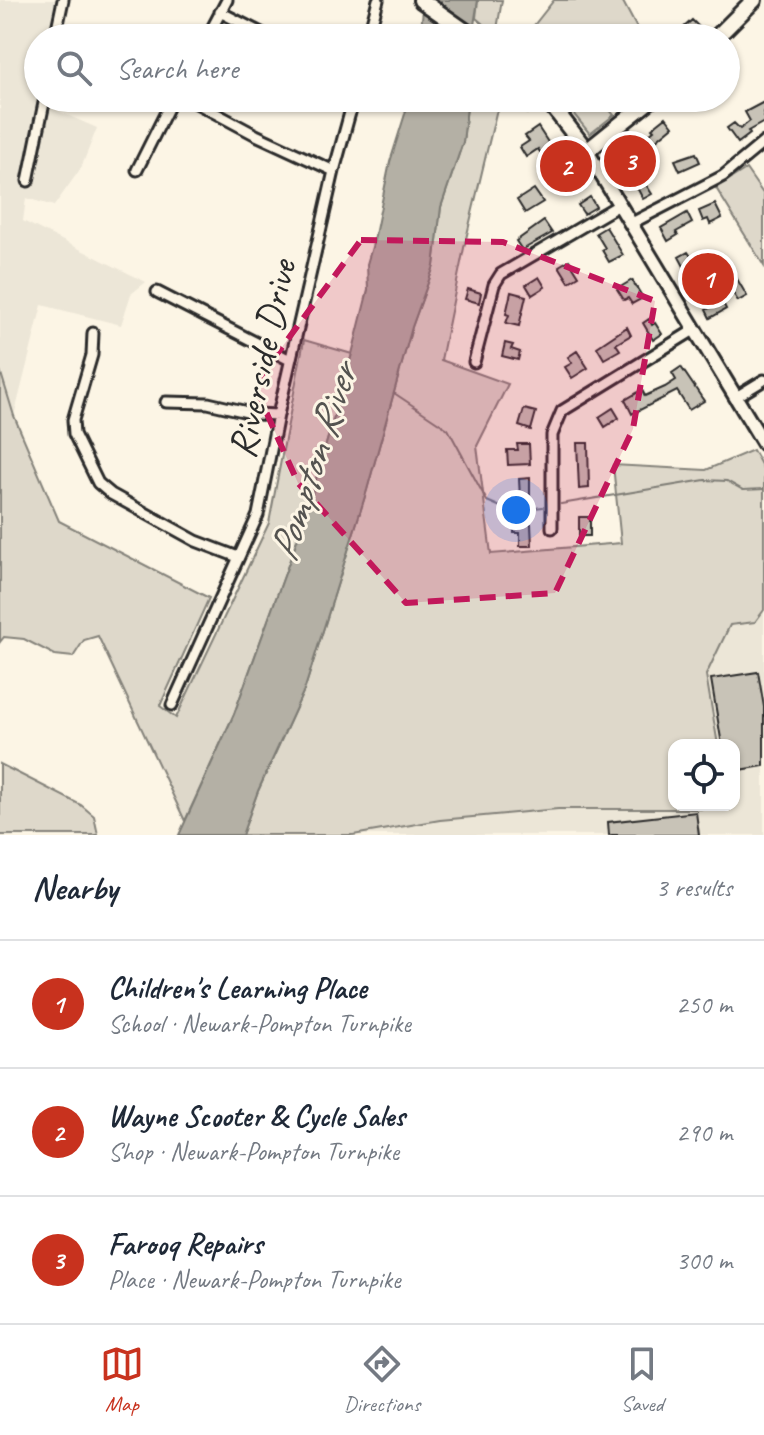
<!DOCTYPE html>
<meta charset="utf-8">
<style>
body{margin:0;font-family:Caveat,sans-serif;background:#f6f6f7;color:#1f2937}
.controls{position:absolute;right:24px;bottom:24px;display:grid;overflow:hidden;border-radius:16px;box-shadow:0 2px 6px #0004}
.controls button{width:72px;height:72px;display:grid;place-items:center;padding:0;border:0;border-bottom:2px solid #e0e1e3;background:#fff;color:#1f2937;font:40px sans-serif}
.you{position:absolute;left:516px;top:510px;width:28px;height:28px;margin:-20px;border:6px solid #fff;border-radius:50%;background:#1a73e8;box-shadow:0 0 0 12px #1a73e833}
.badge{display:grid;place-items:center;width:52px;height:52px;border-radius:50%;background:#c8321e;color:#fff;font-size:26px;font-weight:700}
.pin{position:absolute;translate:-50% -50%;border:4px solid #fff;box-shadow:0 2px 8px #0006}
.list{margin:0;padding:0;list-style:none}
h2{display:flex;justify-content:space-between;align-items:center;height:104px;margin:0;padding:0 32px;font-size:34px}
h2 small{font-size:26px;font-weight:400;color:#747a83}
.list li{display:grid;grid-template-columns:52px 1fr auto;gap:24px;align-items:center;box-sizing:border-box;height:128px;padding:0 32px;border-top:2px solid #e0e1e3}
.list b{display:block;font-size:30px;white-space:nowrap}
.list p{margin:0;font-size:26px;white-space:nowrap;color:#747a83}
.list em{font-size:26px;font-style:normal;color:#747a83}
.icon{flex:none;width:44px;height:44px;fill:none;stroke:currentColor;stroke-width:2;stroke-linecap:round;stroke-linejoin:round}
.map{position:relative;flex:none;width:764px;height:835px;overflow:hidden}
.search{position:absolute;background:#fff;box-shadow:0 2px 6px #0004;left:24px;right:24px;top:24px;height:88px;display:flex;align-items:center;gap:20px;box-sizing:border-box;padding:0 28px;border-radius:44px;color:#747a83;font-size:30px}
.sheet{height:488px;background:#fff}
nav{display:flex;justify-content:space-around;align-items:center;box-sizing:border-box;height:112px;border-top:2px solid #e0e1e3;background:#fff;font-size:22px;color:#747a83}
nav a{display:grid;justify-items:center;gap:4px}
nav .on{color:#c8321e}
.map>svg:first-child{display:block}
.built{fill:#ece6d7}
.green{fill:#ded8ca;stroke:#84827a;stroke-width:2}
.water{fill:#b4b0a5;stroke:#7d7b74;stroke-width:2}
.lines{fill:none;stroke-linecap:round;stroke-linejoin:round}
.stream{stroke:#7d7b74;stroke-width:2}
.building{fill:#c8c3b7;stroke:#2b2b2b;stroke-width:2}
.street-casing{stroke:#2b2b2b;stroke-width:15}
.secondary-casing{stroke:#2b2b2b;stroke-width:18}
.primary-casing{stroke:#2b2b2b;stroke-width:20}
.street{stroke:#fcf5e5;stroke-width:9}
.secondary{stroke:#fcf5e5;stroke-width:12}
.primary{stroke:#fcf5e5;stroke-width:14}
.marked{fill:#c2185b;fill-opacity:0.2;stroke:#c2185b;stroke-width:6;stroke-dasharray:16 10;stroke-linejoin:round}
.labels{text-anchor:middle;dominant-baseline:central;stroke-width:6;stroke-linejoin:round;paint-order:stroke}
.street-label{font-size:40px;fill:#2b2b2b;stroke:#fcf5e5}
.water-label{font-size:42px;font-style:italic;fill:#545350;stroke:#fcf5e5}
</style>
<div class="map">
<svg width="764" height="835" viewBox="0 0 764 835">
<rect width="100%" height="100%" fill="#fcf5e5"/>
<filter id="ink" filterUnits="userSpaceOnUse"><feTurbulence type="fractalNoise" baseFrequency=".0125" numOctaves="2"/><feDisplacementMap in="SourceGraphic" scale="16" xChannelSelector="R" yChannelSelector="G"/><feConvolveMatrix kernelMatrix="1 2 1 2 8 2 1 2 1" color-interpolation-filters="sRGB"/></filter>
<g filter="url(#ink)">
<!-- built -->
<path class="built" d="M0,0h55l-7,35 11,3h-21v60h14l-1,10 46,20 -16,40 -27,38 -28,-8 -3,23 123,61 -15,12 -10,31 -79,-20 -28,111 -14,-46z
M764,610v225h-411l87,-15 118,-11h142l6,-4h28v-60h-16l-12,-70 24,-50 25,-3z"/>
<!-- green -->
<path class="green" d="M478,0h24l-6,35 -20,-17z
M554,0h68l17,32 -8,6h-107z
M468,98h37l-9,15 -31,130 -24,117 67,24 -31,62 14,108 130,-11 -8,-78 93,5 47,-20 11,20v140l-9,12 -25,3 -24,50 12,70h-44v60h32l-5,4h-143l-118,11 -87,15h-111l16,-44 47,-103 62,-198 45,-163 22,-61 7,-59 22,-65z
M567,98h33l14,17 -24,19 -27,-33z
M746,169l18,26v71l-48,-78z
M304,340l48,14 -48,167 -70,193 -49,107 -87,-185 -14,4 -11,17 -18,-2 -31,-16 -20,-2 -4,5v-272l14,46 45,105 150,77 -49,108 16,12 93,-195z
M0,764l81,41 13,11 4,19h-98z"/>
<!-- water -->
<path class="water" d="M424,0h54l-6,38h-52z
M410,98h58l-5,44 -22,65 -7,59 -22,61 -45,163 -62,198 -47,103 -16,44h-63l55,-121 70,-193 48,-167 16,-64 -1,-26 7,-24 16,-78z"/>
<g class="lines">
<!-- stream -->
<path class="stream" d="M394,393l54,36 39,72 23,10 33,-4
M561,504l144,-24 22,1 16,9 21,-1"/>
</g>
<!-- building -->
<path class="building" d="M692,20l8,8 -9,10 -9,-9z
M508,98h21l6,5 -8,10z
M764,102v20l-16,9 2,3 -12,9 -11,-15 7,-5 6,6 10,-8 -5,-9z
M666,117l7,9 -18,15 -6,-7 5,-4 -2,-2z
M538,127l17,26 9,-5 15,27 -24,16 -7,-13 9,-6 -11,-20 -4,3 -4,-6 -12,8 -6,-10 9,-6 -4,-5z
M630,148l8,14 3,-2 9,14 -4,3 3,4 -4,2 7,11 -9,5 -24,-45z
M696,153l4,9 -20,9 -5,-11z
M534,189l9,13 -18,11 -8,-13z
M590,197l6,10 -12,7 -6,-9z
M715,204l7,14 -12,6 -2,-5 -5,2 -4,-10z
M687,213l5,10 -16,9 2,3 -10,6 -7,-13z
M544,221l8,12 -30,17 -6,-9z
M606,227l17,28 -14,7 -7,-12 3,-2 -9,-15z
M688,252l8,12 -10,6 -7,-13z
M569,260l10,16 -10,6 -10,-16z
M722,268l4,8 7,-4 14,24 -9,5 -7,-11 -10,5 -6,-9 -11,7 -7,-13z
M539,277l6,10 -13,8 -6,-10z
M632,280l11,18 -11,6 -4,-6 -4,2 -7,-11z
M468,289l13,4 -2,10 -14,-4z
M511,292l15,4 -7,30 -13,-3 3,-8 -3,-1z
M722,301l4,8 -16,9 -4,-8z
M649,319l3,6 3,-2 7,11 -9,6 -10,-17z
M627,327l4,8 -15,9 4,6 -16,9 -7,-12z
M505,343l8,2 -2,4 9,3 -2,8 -16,-4z
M577,351l11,17 -16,10 -7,-11 7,-4 -4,-6z
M681,367l23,34 -15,9 -12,-19 -45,23 -7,-14 17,-10 3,6 20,-9 11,-7 -4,-7z
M613,408l6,10 -14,9 -6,-10z
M524,409l12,3 -5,18 -12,-4z
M577,443h11l1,45 -10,1z
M517,444h12l1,20 -22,1 -1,-15h11z
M530,478v19l-10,1 -1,-19z
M579,517h11v19h-11z
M514,524h17l1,22h-12v-13h-6z
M758,672l6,35v59l-30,5v-26h-12l-11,-66z
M696,812l3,23h-90l-1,-13z"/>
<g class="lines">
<!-- street casing -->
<g class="street-casing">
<path id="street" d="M220,12l51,26
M55,38l8,-38
M207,38l20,-38
M368,38l10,-38
M187,98l69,37 78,36
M137,170l36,-72
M28,181l17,-83
M630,224l93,-48 41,-34
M157,292l133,68
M93,333l-1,22 -19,65 1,14 24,49 13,11 85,47 42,16
M474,362l20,-77 7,-11 118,-69
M736,397l28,-17
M166,402l42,1 48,11 22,1
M552,528v-93l10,-24 132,-81
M172,705l86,-190 20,-100 56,-244 20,-73"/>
</g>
<!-- secondary casing -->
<g class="secondary-casing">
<path id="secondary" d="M587,151l177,293"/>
</g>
<!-- primary casing -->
<g class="primary-casing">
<path id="primary" d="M421,0l54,38
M716,38l38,-38
M546,98l41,53 66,-53"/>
</g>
<!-- street -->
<use href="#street" class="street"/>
<!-- secondary -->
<use href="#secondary" class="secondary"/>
<!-- primary -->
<use href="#primary" class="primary"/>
</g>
</g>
<!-- marked area -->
<path class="marked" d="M361,240l142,2 152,59 -22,128 -78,164 -149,10 -108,-120 -44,-98z"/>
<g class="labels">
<!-- street labels -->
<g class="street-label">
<text transform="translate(262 359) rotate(-78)">Riverside Drive</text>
</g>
<!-- water labels -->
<g class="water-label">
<text transform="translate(313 463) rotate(-72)">Pompton River</text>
</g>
</g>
</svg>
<div class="controls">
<button><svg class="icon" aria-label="locate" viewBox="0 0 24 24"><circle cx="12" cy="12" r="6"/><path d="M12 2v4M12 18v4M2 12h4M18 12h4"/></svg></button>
</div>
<div class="you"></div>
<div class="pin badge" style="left:708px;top:279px">1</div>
<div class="pin badge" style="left:566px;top:166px">2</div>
<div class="pin badge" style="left:630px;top:161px">3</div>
<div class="search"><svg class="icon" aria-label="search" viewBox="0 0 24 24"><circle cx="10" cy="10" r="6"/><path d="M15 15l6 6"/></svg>Search here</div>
</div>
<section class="sheet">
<h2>Nearby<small>3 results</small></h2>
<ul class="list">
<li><span class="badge">1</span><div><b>Children's Learning Place</b><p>School · Newark-Pompton Turnpike</p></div><em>250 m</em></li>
<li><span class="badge">2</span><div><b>Wayne Scooter &amp; Cycle Sales</b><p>Shop · Newark-Pompton Turnpike</p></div><em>290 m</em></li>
<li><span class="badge">3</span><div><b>Farooq Repairs</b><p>Place · Newark-Pompton Turnpike</p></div><em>300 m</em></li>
</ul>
</section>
<nav>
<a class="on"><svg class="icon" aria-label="map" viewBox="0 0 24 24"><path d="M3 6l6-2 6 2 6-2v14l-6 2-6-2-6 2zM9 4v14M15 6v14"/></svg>Map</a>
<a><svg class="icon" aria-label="directions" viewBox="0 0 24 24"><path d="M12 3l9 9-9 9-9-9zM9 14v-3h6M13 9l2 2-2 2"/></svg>Directions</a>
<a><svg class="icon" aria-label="saved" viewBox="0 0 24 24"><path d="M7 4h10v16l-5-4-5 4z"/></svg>Saved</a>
</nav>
